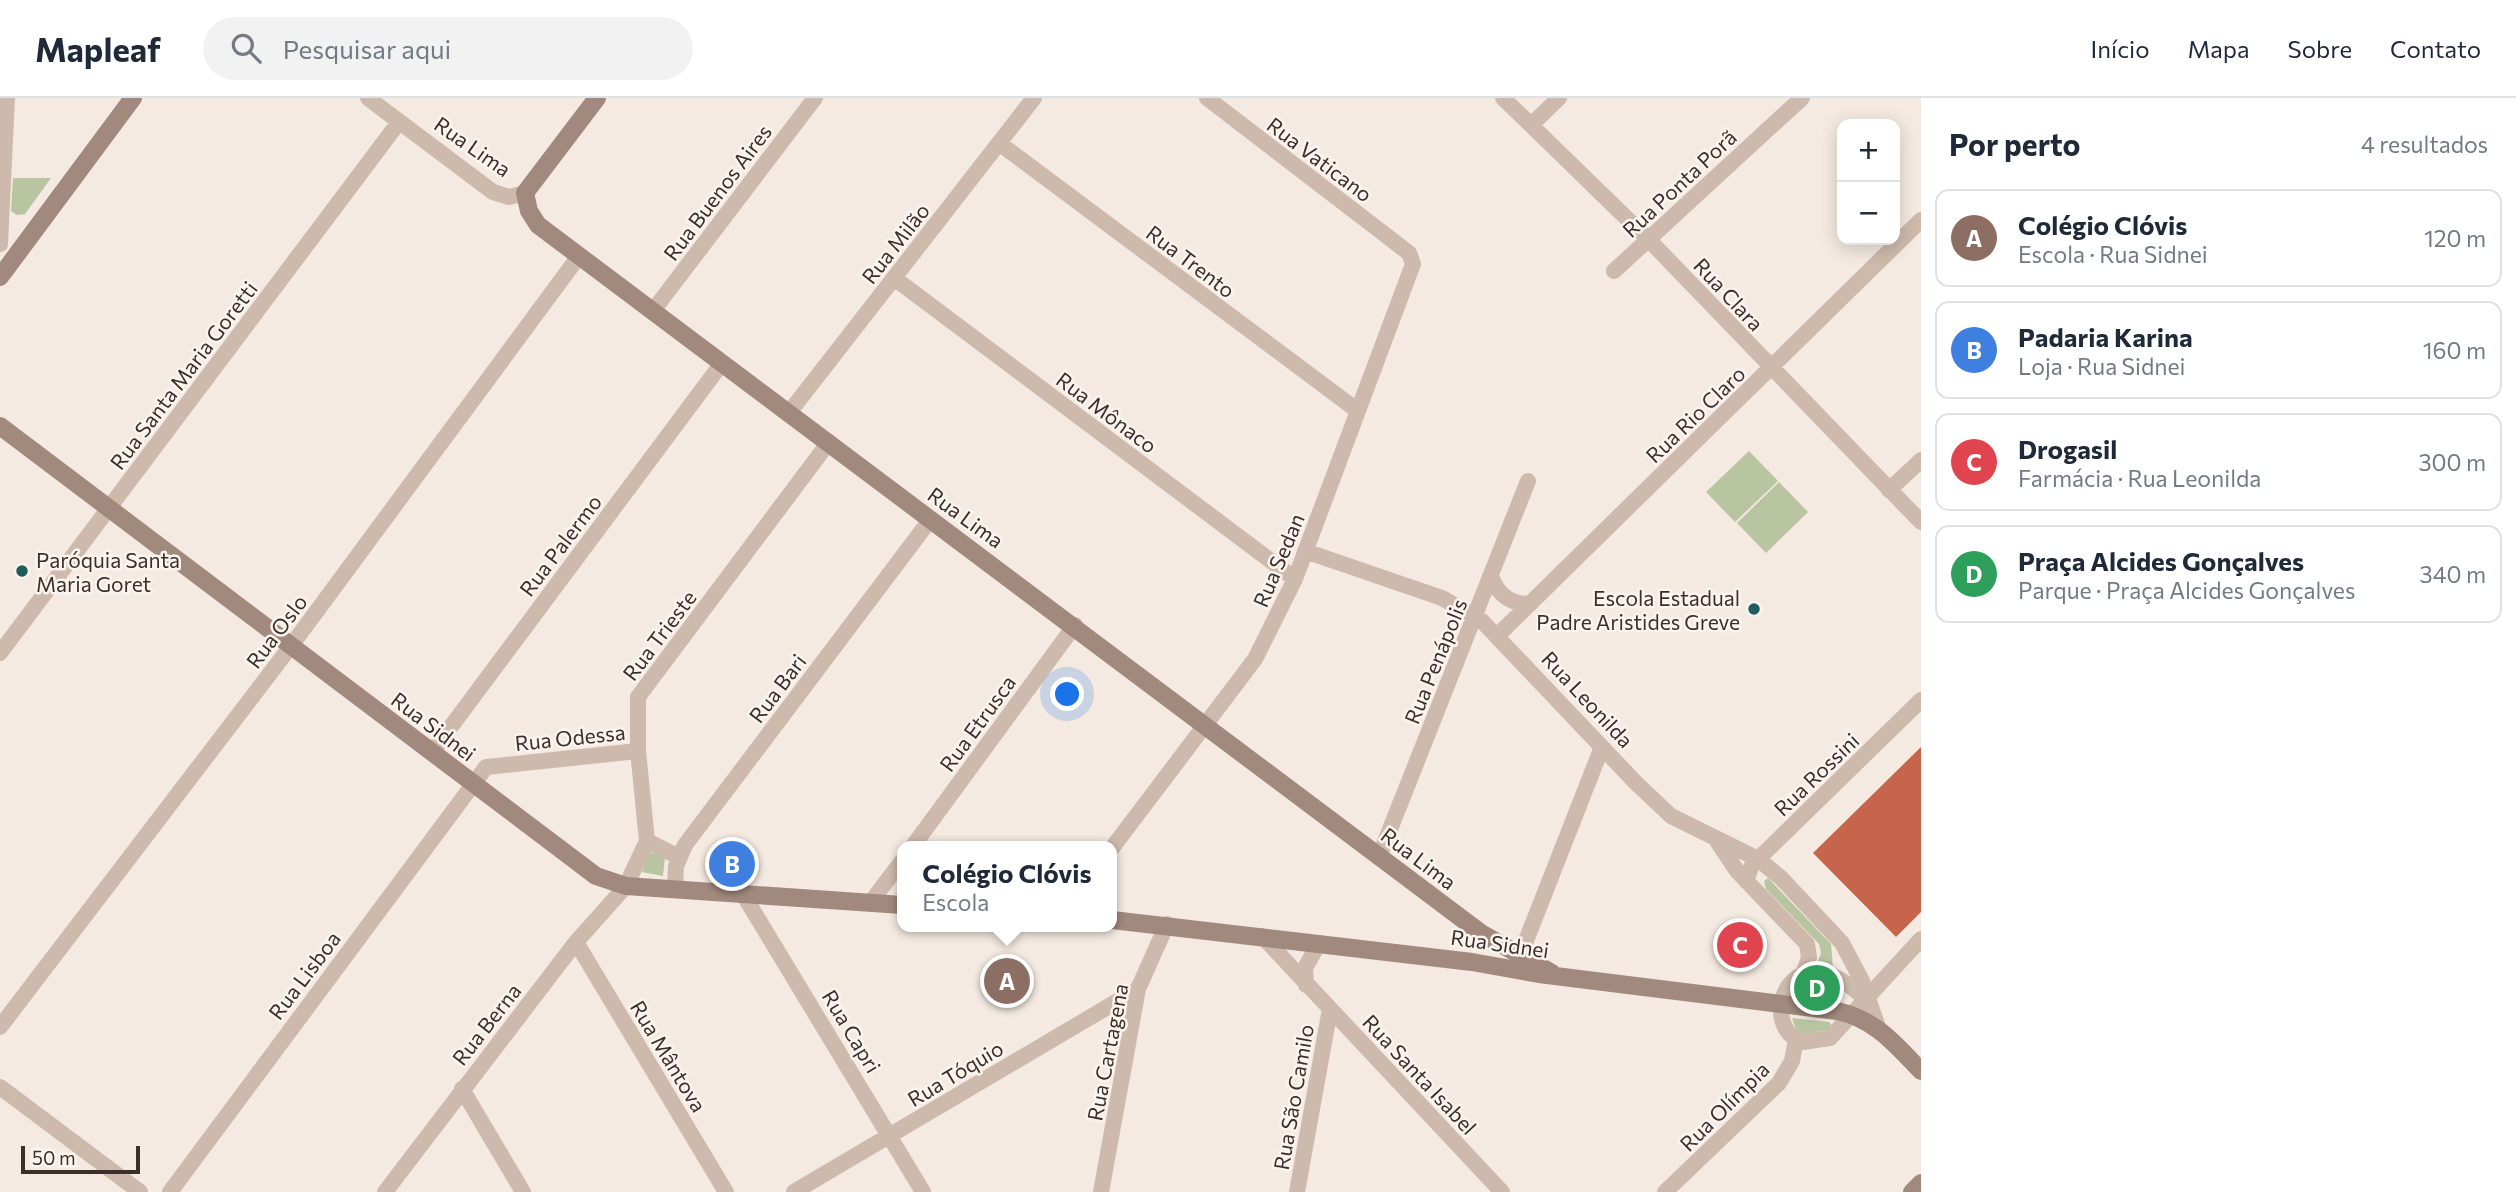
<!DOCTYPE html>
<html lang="pt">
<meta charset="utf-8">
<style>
body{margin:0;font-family:Commissioner,sans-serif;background:#f2f2f3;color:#1f2937}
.controls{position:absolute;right:21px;top:21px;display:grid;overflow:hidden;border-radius:14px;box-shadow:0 4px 18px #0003}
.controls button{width:63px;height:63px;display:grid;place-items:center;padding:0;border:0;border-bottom:2px solid #e0e1e3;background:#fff;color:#1f2937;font:35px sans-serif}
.scale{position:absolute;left:21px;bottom:18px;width:119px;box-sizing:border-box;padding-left:7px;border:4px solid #3b2f2b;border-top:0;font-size:19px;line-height:24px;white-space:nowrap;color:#3b2f2b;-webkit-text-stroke:5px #fbf4ee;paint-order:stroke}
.you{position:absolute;left:1068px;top:597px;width:24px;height:24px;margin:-18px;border:5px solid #fff;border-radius:50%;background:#1a73e8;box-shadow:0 0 0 10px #1a73e833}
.badge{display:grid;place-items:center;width:46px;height:46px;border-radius:50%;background:#1f5c5d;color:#fff;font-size:23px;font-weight:700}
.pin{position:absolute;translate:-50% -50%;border:4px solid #fff;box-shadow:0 2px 7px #0006}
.popup{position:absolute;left:897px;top:743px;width:220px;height:91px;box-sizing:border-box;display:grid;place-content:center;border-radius:14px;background:#fff;filter:drop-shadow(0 2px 5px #0005);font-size:23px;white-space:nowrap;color:#747a83}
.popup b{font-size:26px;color:#1f2937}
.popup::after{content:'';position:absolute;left:50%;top:100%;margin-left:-14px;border:14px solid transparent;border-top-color:#fff}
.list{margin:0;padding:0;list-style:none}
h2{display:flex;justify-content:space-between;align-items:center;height:91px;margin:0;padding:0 28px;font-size:30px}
h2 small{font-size:23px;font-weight:400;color:#747a83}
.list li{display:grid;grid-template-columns:46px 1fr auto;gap:21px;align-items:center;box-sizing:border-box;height:98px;margin:0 14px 14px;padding:0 14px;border:2px solid #e0e1e3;border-radius:14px}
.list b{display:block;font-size:26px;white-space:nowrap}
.list p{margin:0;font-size:23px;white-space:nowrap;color:#747a83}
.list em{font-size:23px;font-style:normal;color:#747a83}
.icon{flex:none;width:38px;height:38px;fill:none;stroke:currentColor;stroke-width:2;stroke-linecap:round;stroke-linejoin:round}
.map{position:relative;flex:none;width:1921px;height:1094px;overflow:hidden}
header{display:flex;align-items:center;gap:42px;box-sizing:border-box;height:98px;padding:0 35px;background:#fff;border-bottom:2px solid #e0e1e3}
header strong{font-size:33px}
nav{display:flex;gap:38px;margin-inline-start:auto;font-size:24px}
.search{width:490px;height:63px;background:#f2f2f3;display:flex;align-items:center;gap:18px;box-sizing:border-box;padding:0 24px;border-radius:38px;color:#747a83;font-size:26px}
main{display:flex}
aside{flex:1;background:#fff}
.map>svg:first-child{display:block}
.green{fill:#b9c4a0}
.building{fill:#c7654c}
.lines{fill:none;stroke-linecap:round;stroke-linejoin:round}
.street{stroke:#cdbaac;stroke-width:16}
.secondary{stroke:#a1897d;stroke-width:18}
.poi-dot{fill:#1f5c5d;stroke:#fbf4ee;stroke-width:2.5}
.labels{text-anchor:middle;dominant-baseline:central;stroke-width:5;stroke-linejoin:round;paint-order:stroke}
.street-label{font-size:21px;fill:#3b2f2b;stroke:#fbf4ee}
.poi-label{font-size:21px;fill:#3b2f2b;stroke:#fbf4ee;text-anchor:start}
</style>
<header>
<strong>Mapleaf</strong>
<div class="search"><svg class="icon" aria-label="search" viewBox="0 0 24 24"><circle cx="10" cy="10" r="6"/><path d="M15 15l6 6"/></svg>Pesquisar aqui</div>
<nav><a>Início</a><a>Mapa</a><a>Sobre</a><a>Contato</a></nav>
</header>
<main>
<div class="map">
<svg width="1921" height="1094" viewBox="0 0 1921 1094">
<rect width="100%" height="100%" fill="#f4eae1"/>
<!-- green -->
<path class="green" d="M13,80h38l-26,36 -8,1 -6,-4z
M1749,353l29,30 -43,41 -29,-30z
M1779,384l29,30 -42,41 -29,-30z
M649,754l16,5 -2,19 -21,-4z
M1768,780l63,66 2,24 -16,-4 4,-11 -2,-9 -53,-55 -2,-8z
M1809,880c14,2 29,3 31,21l-43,-3 -1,-7z
M1792,920l37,4 2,2 -3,6 -25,4 -7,-4z"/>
<!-- building -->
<path class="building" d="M1921,649v165l-25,25 -83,-84z"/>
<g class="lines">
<!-- street -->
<path class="street" d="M368,0l125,94 16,5 16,-4
M1503,0l146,142 272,282
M1531,27l28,-27
M999,45l359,268
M0,146l7,-146
M1614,173l188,-173
M894,180l401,301
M652,214l163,-214
M788,316l246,-316
M1889,392l32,-30
M1305,453l137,47 40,23 154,162 35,33 87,43 23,19 61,65 20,38 16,46
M1491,478c7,19 19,28 39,28
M1497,538l424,-416
M0,555l399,-531
M432,654l290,-389
M647,743l32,16
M1717,743l20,30 70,73 2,13 -5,16
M913,748l162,-221
M1112,750l143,-189 40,-80 118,-315 -4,-11 -202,-155
M1379,759l149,-376
M1746,783l6,-16 169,-165
M675,791l1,-23 9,-21 245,-325
M743,796l180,298
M870,805l32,-42
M1262,838l240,256
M576,844l150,250
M1520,858l82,-209
M1306,887l-1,-17 14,-25
M1867,903c-76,-77 -112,24 -65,41l28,-4 91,-99
M0,929l291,-381 288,-390
M0,989l140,105
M462,991l61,103
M170,1094l316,-425 152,-16
M385,1094l191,-250 50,-56 21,-45 -9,-90v-54l191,-255
M794,1094l344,-203
M1101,1094l37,-203 29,-65
M1297,1094l33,-183
M1665,1094l114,-109 13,-22 4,-21"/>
<!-- secondary -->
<path class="secondary" d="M597,0l-72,95 4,18 9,14 943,708 71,40
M0,179l133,-179
M0,328l596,450 30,10 276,19
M1112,822l360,42 67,12 298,37c38,8 58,33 84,60
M1912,1094l9,-9"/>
</g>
<!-- markers -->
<g class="poi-dot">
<circle cx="22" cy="473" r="7"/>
<circle cx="1754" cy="511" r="7"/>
</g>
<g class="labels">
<!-- street labels -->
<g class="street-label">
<text transform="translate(473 48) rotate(35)">Rua Lima</text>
<text transform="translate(1320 61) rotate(37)">Rua Vaticano</text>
<text transform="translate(1679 85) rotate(-43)">Rua Ponta Porã</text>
<text transform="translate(717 94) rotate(-53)">Rua Buenos Aires</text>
<text transform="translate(895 145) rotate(-52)">Rua Milão</text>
<text transform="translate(1191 163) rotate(37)">Rua Trento</text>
<text transform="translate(1729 196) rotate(47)">Rua Clara</text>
<text transform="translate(183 277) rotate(-53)">Rua Santa Maria Goretti</text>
<text transform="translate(1107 314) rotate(37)">Rua Mônaco</text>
<text transform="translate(1695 316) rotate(-44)">Rua Rio Claro</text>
<text transform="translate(966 419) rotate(36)">Rua Lima</text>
<text transform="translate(560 447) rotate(-53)">Rua Palermo</text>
<text transform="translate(1278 462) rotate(-67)">Rua Sedan</text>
<text transform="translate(276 533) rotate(-53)">Rua Oslo</text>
<text transform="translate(659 537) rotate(-53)">Rua Trieste</text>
<text transform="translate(1435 563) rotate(-68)">Rua Penápolis</text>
<text transform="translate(777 590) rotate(-53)">Rua Bari</text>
<text transform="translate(1588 601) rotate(47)">Rua Leonilda</text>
<text transform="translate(977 625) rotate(-54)">Rua Etrusca</text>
<text transform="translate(434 628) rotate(37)">Rua Sidnei</text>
<text transform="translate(570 639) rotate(-6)">Rua Odessa</text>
<text transform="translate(1816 676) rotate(-44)">Rua Rossini</text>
<text transform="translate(1419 760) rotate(37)">Rua Lima</text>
<text transform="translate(1500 845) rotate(8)">Rua Sidnei</text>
<text transform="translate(304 877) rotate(-53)">Rua Lisboa</text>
<text transform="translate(486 926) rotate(-52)">Rua Berna</text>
<text transform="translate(852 933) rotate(59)">Rua Capri</text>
<text transform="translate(1107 954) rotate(-79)">Rua Cartagena</text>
<text transform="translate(669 958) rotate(59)">Rua Mântova</text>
<text transform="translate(955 975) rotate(-31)">Rua Tóquio</text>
<text transform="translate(1420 976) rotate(47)">Rua Santa Isabel</text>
<text transform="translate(1293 999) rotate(-80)">Rua São Camilo</text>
<text transform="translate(1724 1008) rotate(-45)">Rua Olímpia</text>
</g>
<!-- poi labels -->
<g class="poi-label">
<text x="36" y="461">Paróquia Santa<tspan x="36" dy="24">Maria Goret</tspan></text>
<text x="1740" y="499" text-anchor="end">Escola Estadual<tspan x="1740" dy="24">Padre Aristides Greve</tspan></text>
</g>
</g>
</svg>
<div class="controls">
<button>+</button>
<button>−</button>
</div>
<div class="scale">50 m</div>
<div class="you"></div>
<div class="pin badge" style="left:1007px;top:883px;background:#8d6e63">A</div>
<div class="popup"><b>Colégio Clóvis</b>Escola</div>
<div class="pin badge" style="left:732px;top:766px;background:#3f7fe0">B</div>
<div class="pin badge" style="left:1740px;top:847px;background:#e0444e">C</div>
<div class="pin badge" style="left:1817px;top:890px;background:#2e9e5b">D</div>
</div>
<aside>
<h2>Por perto<small>4 resultados</small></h2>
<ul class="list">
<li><span class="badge" style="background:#8d6e63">A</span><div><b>Colégio Clóvis</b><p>Escola · Rua Sidnei</p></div><em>120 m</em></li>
<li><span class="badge" style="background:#3f7fe0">B</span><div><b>Padaria Karina</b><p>Loja · Rua Sidnei</p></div><em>160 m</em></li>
<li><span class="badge" style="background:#e0444e">C</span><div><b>Drogasil</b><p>Farmácia · Rua Leonilda</p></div><em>300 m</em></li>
<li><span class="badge" style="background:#2e9e5b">D</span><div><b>Praça Alcides Gonçalves</b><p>Parque · Praça Alcides Gonçalves</p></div><em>340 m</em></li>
</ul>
</aside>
</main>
